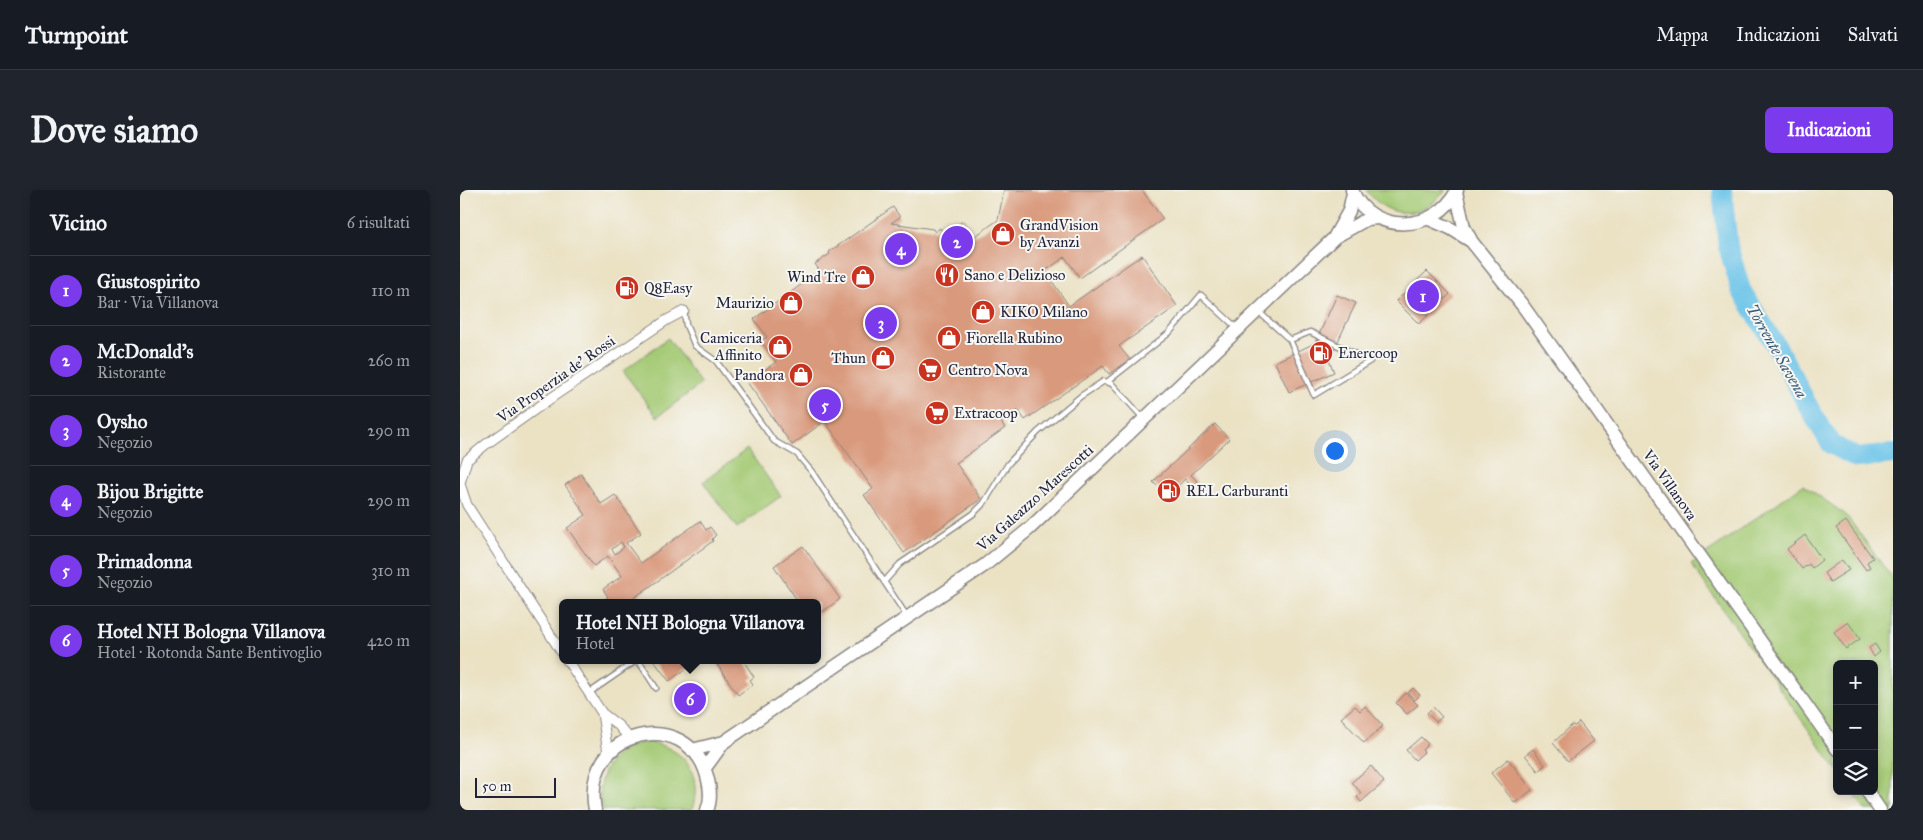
<!DOCTYPE html>
<html lang="it">
<meta charset="utf-8">
<style>
body{margin:0;font-family:"IM FELL Great Primer",serif;background:#20242c;color:#f1f3f6}
.controls{position:absolute;right:15px;bottom:15px;display:grid;overflow:hidden;border-radius:8px;box-shadow:0 2px 8px #0003}
.controls button{width:45px;height:45px;display:grid;place-items:center;padding:0;border:0;border-bottom:1px solid #363941;background:#171b24;color:#f1f3f6;font:25px sans-serif}
.scale{position:absolute;left:15px;bottom:12px;width:81px;box-sizing:border-box;padding-left:5px;border:2px solid #22223b;border-top:0;font-size:14px;line-height:18px;white-space:nowrap;color:#22223b;-webkit-text-stroke:4px #f6f6f2;paint-order:stroke}
.you{position:absolute;left:874px;top:260px;width:18px;height:18px;margin:-12px;border:4px solid #fff;border-radius:50%;background:#1a73e8;box-shadow:0 0 0 8px #1a73e833}
.badge{display:grid;place-items:center;width:32px;height:32px;border-radius:50%;background:#7c3aed;color:#fff;font-size:16px;font-weight:700}
.pin{position:absolute;translate:-50% -50%;border:2px solid #fff;box-shadow:0 1px 5px #0006}
.popup{position:absolute;left:99px;top:409px;width:262px;height:65px;box-sizing:border-box;display:grid;place-content:center;border-radius:8px;background:#171b24;filter:drop-shadow(0 1px 4px #0005);font-size:16px;white-space:nowrap;color:#9ea1a6}
.popup b{font-size:19px;color:#f1f3f6}
.popup::after{content:'';position:absolute;left:50%;top:100%;margin-left:-10px;border:10px solid transparent;border-top-color:#171b24}
.list{margin:0;padding:0;list-style:none}
h2{display:flex;justify-content:space-between;align-items:center;height:65px;margin:0;padding:0 20px;font-size:21px}
h2 small{font-size:16px;font-weight:400;color:#9ea1a6}
.list li{display:grid;grid-template-columns:32px 1fr auto;gap:15px;align-items:center;box-sizing:border-box;height:70px;padding:0 20px;border-top:1px solid #363941}
.list b{display:block;font-size:19px;white-space:nowrap}
.list p{margin:0;font-size:16px;white-space:nowrap;color:#9ea1a6}
.list em{font-size:16px;font-style:normal;color:#9ea1a6}
.icon{flex:none;width:28px;height:28px;fill:none;stroke:currentColor;stroke-width:2;stroke-linecap:round;stroke-linejoin:round}
.map{position:relative;flex:none;width:1433px;height:620px;overflow:hidden;border-radius:8px}
header{display:flex;align-items:center;gap:30px;box-sizing:border-box;height:70px;padding:0 25px;background:#171b24;border-bottom:1px solid #363941}
header strong{font-size:24px}
nav{display:flex;gap:28px;margin-inline-start:auto;font-size:18px}
.intro{display:flex;align-items:center;justify-content:space-between;box-sizing:border-box;height:120px;padding:0 30px}
h1{margin:0;font-size:35px}
.button{padding:12px 22px;border-radius:8px;background:#7c3aed;color:#fff;font-size:18px;font-weight:700}
main{display:flex;gap:30px;padding:0 30px}
aside{flex:1;background:#171b24;border-radius:8px;box-shadow:0 2px 8px #0003}
.map>svg:first-child{display:block}
.green{fill:#a4ca75;stroke:#637658}
.lines{fill:none;stroke-linecap:round;stroke-linejoin:round}
.river{stroke:#6cc4e9;stroke-width:20}
.building{fill:#d9997c;fill-rule:evenodd}
.lane-casing{stroke:#868280;stroke-width:7}
.street-casing{stroke:#868280;stroke-width:11}
.secondary-casing{stroke:#868280;stroke-width:15}
.lane{stroke:#fff;stroke-width:4.5}
.street{stroke:#fff;stroke-width:9}
.secondary{stroke:#fff;stroke-width:12}
.labels{text-anchor:middle;dominant-baseline:central;stroke-width:4;stroke-linejoin:round;paint-order:stroke}
.poi-label{font-size:15px;fill:#22223b;stroke:#f6f6f2;text-anchor:start}
.street-label{font-size:15px;fill:#22223b;stroke:#f6f6f2}
.water-label{font-size:16px;font-style:italic;fill:#3c5b78;stroke:#f6f6f2}
</style>
<header>
<strong>Turnpoint</strong>
<nav><a>Mappa</a><a>Indicazioni</a><a>Salvati</a></nav>
</header>
<div class="intro"><h1>Dove siamo</h1><a class="button">Indicazioni</a></div>
<main>
<aside>
<h2>Vicino<small>6 risultati</small></h2>
<ul class="list">
<li><span class="badge">1</span><div><b>Giustospirito</b><p>Bar · Via Villanova</p></div><em>110 m</em></li>
<li><span class="badge">2</span><div><b>McDonald's</b><p>Ristorante</p></div><em>260 m</em></li>
<li><span class="badge">3</span><div><b>Oysho</b><p>Negozio</p></div><em>290 m</em></li>
<li><span class="badge">4</span><div><b>Bijou Brigitte</b><p>Negozio</p></div><em>290 m</em></li>
<li><span class="badge">5</span><div><b>Primadonna</b><p>Negozio</p></div><em>310 m</em></li>
<li><span class="badge">6</span><div><b>Hotel NH Bologna Villanova</b><p>Hotel · Rotonda Sante Bentivoglio</p></div><em>420 m</em></li>
</ul>
</aside>
<div class="map">
<svg width="1433" height="620" viewBox="0 0 1433 620">
<rect width="100%" height="100%" fill="#f6f6f2"/>
<filter id="ink" filterUnits="userSpaceOnUse"><feTurbulence type="fractalNoise" baseFrequency=".02" numOctaves="2"/><feDisplacementMap in="SourceGraphic" scale="10" xChannelSelector="R" yChannelSelector="G"/><feConvolveMatrix kernelMatrix="1 2 1 2 8 2 1 2 1" color-interpolation-filters="sRGB"/></filter>
<filter id="wash" filterUnits="userSpaceOnUse"><feTurbulence type="fractalNoise" baseFrequency=".0096" numOctaves="4" result="noise"/><feDisplacementMap in="SourceGraphic" scale="20" xChannelSelector="R" yChannelSelector="G"/><feGaussianBlur stdDeviation="1.12" result="paint"/><feColorMatrix in="noise" values="0 0 0 0 0 0 0 0 0 0 0 0 0 0 0 0 0 1.4 0 .05"/><feComposite in="paint" operator="in"/></filter>
<g filter="url(#wash)">
<rect width="100%" height="100%" fill="#ebe2c4"/>
<!-- green -->
<path class="green" d="M906,0h80c-24,29 -57,31 -80,0z
M208,148l33,46 -44,33 -34,-46z
M287,259l34,47 -44,32 -34,-46z
M1343,295l43,30 47,64v231h-28l-13,-19h22v-127h-37v106l-146,-206z
M188,552c37,6 55,31 44,68h-88c-12,-25 3,-56 29,-65 5,-2 10,-2 15,-3z"/>
<g class="lines">
<!-- river -->
<path class="river" d="M1262,0l6,56 13,44 37,59 31,59 22,36 26,14 36,-4"/>
</g>
<g id="blocks">
<!-- building -->
<path class="building" d="M544,0h138l21,29 -83,59 -15,-21 -20,14 24,35 73,-51 35,51 -58,40 11,14 -21,14 -6,-8 -78,54 -7,-10 -17,12 4,6 -49,35 25,36 -77,54 -40,-58 9,-6 -48,-68 -33,24 -45,-63 29,-20 -15,-21 6,-4 -13,-18 66,-48 -5,-7 15,-10 -1,-2 64,-45 7,10 -9,6 42,6 2,3 5,-4 4,6 19,-13 11,16 24,-17z
M967,81l23,23 -31,30 -23,-23z
M877,105l19,8 -27,57 5,12 -45,20 -14,-30 40,-19z
M755,234l14,15 -38,36 7,7 -6,5 -7,-8 -18,17 -14,-14z
M121,284l20,30 14,-9 26,38 -15,10 15,20 59,-42 6,9 4,-3 6,8 -4,4 1,2 -86,62h-27l8,-6 -5,-8 19,-13 -14,-20 -14,10 -27,-38 19,-13 -21,-30zM161,352l3,5 -9,7 -3,-5z
M1386,331l27,37 -6,4 3,5 -4,3 -30,-42z
M1345,345l17,25 -10,8 -3,-4 -7,5 -15,-20z
M343,356l37,53 -22,16v-12h-19l-25,-37z
M1382,370l7,10 -19,12 -6,-9z
M1388,432l12,17 -14,10 -12,-17z
M1415,454l5,8 -6,5 -5,-9z
M195,470h44l-30,21 -15,-20z
M254,470h29l11,17 -4,3 3,4 -15,11z
M953,498l7,7 -5,5 -7,-7z
M946,503l12,12 -11,9 -11,-11z
M895,516l5,5 5,-5 18,20 -19,17 -23,-25z
M973,517l9,10 -6,5 -9,-9z
M1119,532l15,19 -26,20 -15,-18 19,-18 3,1z
M961,547l7,7 -6,6 2,2 -9,8 -9,-10z
M1073,559l12,16 -7,6 -13,-16z
M1048,569l24,31 -17,13 -24,-30z
M911,576l13,16 -23,20 -4,-5 4,-4 -9,-11z"/>
</g>
</g>
<g filter="url(#ink)">
<use href="#blocks" fill-opacity="0" stroke="#868280" stroke-width="1"/>
<g class="lines">
<!-- lane casing -->
<g class="lane-casing">
<path id="lane" d="M224,121l2,14 9,21 21,15 58,80 23,13 15,18 94,143
M799,122l31,28 24,55 56,-34
M830,150l20,-8 60,29
M647,192l62,-49 32,-38 36,33
M424,392l16,-18 73,-50 11,-11 24,-39 30,-32 43,-36 23,-15 8,3 31,34
M178,470l18,28
M129,503l48,-33"/>
</g>
<!-- street casing -->
<g class="street-casing">
<path id="street" d="M0,293l7,-23 18,-15 69,-49 113,-76 17,-9
M0,294l7,21 95,148
M107,470l35,53 17,13 10,12
M142,523l6,40"/>
</g>
<!-- secondary casing -->
<g class="secondary-casing">
<path id="secondary" d="M892,0c19,46 85,43 105,0
M996,2l8,35 8,15 51,64 314,443
M969,29l21,9 21,13
M875,46l14,-25 4,-18
M232,560l32,-8 261,-177 44,-36 306,-292 32,-18 11,-1
M245,578l19,-26
M1407,601l13,19
M135,620c-15,-82 93,-104 112,-34 3,11 5,23 0,34"/>
</g>
<!-- lane -->
<use href="#lane" class="lane"/>
<!-- street -->
<use href="#street" class="street"/>
<!-- secondary -->
<use href="#secondary" class="secondary"/>
</g>
</g>
<!-- icons -->
<defs>
<g id="shop-disc" transform="scale(1.25)"><circle r="9.5" fill="#c8321e" stroke="#f6f6f2"/><path d="M-5-2.5h2.3a2.7 3.5 0 0 1 5.4 0H5L5.5 6h-11ZM-1.5-2.5h3a1.5 2.3 0 0 0-3 0Z" fill="#fff"/></g>
<g id="restaurant-disc" transform="scale(1.25)"><circle r="9.5" fill="#c8321e" stroke="#f6f6f2"/><path d="M-5-6h1v4h1v-4h1v4h1v-4h1v5L-1.5 .5V6h-2V.5L-5-1ZM5-6V6H3V1.5H1.5Q1.5-4 5-6Z" fill="#fff"/></g>
<g id="fuel-disc" transform="scale(1.25)"><circle r="9.5" fill="#c8321e" stroke="#f6f6f2"/><path d="M-5.5-6h7V0h2V4h1.3V-2.5L3-4.5l.8-.8L6-3V5H2.5V1h-1V6h-7ZM-4.2-4.7v3.2H.2V-4.7Z" fill="#fff"/></g>
<g id="supermarket-disc" transform="scale(1.25)"><circle r="9.5" fill="#c8321e" stroke="#f6f6f2"/><path d="M-6-5.5h2.5l.6 2H6L4.5 2H-2.5L-4.4-4H-6ZM-1.5 3.2a1.3 1.3 0 1 0 .1 0ZM3 3.2a1.3 1.3 0 1 0 .1 0Z" fill="#fff"/></g>
</defs>
<g fill-rule="evenodd">
<use href="#shop-disc" x="543" y="44"/>
<use href="#restaurant-disc" x="487" y="85"/>
<use href="#shop-disc" x="403" y="87"/>
<use href="#fuel-disc" x="167" y="98"/>
<use href="#shop-disc" x="331" y="113"/>
<use href="#shop-disc" x="523" y="122"/>
<use href="#shop-disc" x="489" y="148"/>
<use href="#shop-disc" x="320" y="157"/>
<use href="#fuel-disc" x="861" y="163"/>
<use href="#shop-disc" x="423" y="168"/>
<use href="#supermarket-disc" x="470" y="180"/>
<use href="#shop-disc" x="341" y="185"/>
<use href="#supermarket-disc" x="477" y="223"/>
<use href="#fuel-disc" x="709" y="301"/>
</g>
<g class="labels">
<!-- poi labels -->
<g class="poi-label">
<text x="560" y="35">GrandVision<tspan x="560" dy="17">by Avanzi</tspan></text>
<text x="504" y="85">Sano e Delizioso</text>
<text x="386" y="87" text-anchor="end">Wind Tre</text>
<text x="184" y="98">Q8Easy</text>
<text x="314" y="113" text-anchor="end">Maurizio</text>
<text x="540" y="122">KIKO Milano</text>
<text x="302" y="148" text-anchor="end">Camiceria<tspan x="302" dy="17">Affinito</tspan></text>
<text x="506" y="148">Fiorella Rubino</text>
<text x="878" y="163">Enercoop</text>
<text x="406" y="168" text-anchor="end">Thun</text>
<text x="488" y="180">Centro Nova</text>
<text x="324" y="185" text-anchor="end">Pandora</text>
<text x="494" y="223">Extracoop</text>
<text x="726" y="301">REL Carburanti</text>
</g>
<!-- street labels -->
<g class="street-label">
<text transform="translate(96 189) rotate(-35)">Via Properzia de' Rossi</text>
<text transform="translate(1210 295) rotate(55)">Via Villanova</text>
<text transform="translate(575 308) rotate(-42)">Via Galeazzo Marescotti</text>
</g>
<!-- water labels -->
<g class="water-label">
<text transform="translate(1317 161) rotate(60)">Torrente Savena</text>
</g>
</g>
</svg>
<div class="controls">
<button>+</button>
<button>−</button>
<button><svg class="icon" aria-label="layers" viewBox="0 0 24 24"><path d="M12 4l9 5-9 5-9-5zM3 14l9 5 9-5"/></svg></button>
</div>
<div class="scale">50 m</div>
<div class="you"></div>
<div class="pin badge" style="left:963px;top:106px">1</div>
<div class="pin badge" style="left:497px;top:52px">2</div>
<div class="pin badge" style="left:421px;top:133px">3</div>
<div class="pin badge" style="left:441px;top:59px">4</div>
<div class="pin badge" style="left:365px;top:215px">5</div>
<div class="pin badge" style="left:230px;top:509px">6</div>
<div class="popup"><b>Hotel NH Bologna Villanova</b>Hotel</div>
</div>
</main>
